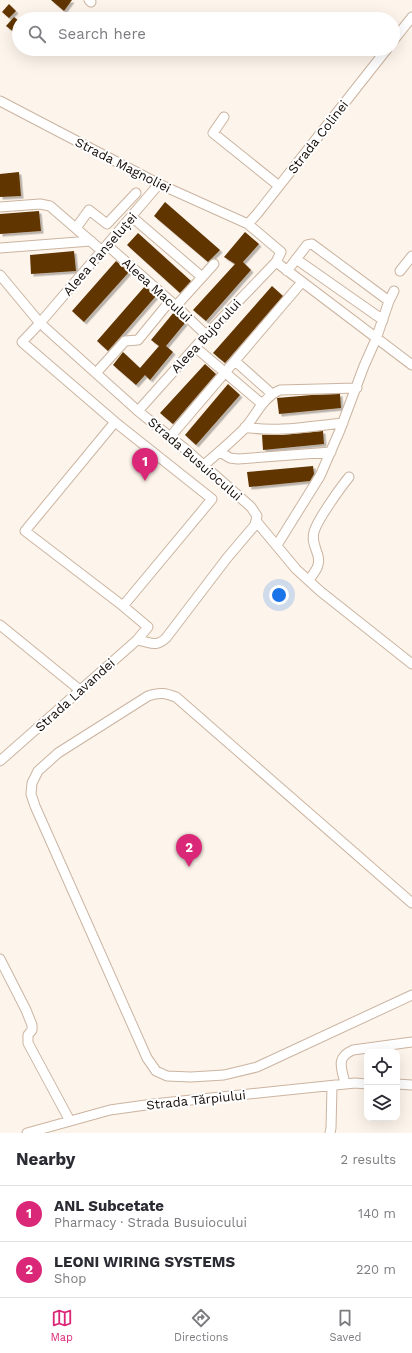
<!DOCTYPE html>
<meta charset="utf-8">
<style>
body{margin:0;font-family:"Work Sans",sans-serif;background:#f2f2f3;color:#2b2b33}
.controls{position:absolute;right:12px;bottom:12px;display:grid;overflow:hidden;border-radius:8px;box-shadow:0 4px 16px #0002}
.controls button{width:36px;height:36px;display:grid;place-items:center;padding:0;border:0;border-bottom:1px solid #e1e1e2;background:#fff;color:#2b2b33;font:20px sans-serif}
.you{position:absolute;left:279px;top:595px;width:14px;height:14px;margin:-10px;border:3px solid #fff;border-radius:50%;background:#1a73e8;box-shadow:0 0 0 6px #1a73e833}
.badge{display:grid;place-items:center;width:26px;height:26px;border-radius:50%;background:#db2777;color:#fff;font-size:13px;font-weight:700}
.pin{position:absolute;translate:-50% -33px;filter:drop-shadow(0 1px 2px #0008)}
.pin::after{content:'';position:absolute;top:21px;width:14px;height:12px;background:inherit;clip-path:polygon(0 0,100% 0,50% 100%)}
.list{margin:0;padding:0;list-style:none}
h2{display:flex;justify-content:space-between;align-items:center;height:52px;margin:0;padding:0 16px;font-size:17px}
h2 small{font-size:13px;font-weight:400;color:#7c7c81}
.list li{display:grid;grid-template-columns:26px 1fr auto;gap:12px;align-items:center;box-sizing:border-box;height:56px;padding:0 16px;border-top:1px solid #e1e1e2}
.list b{display:block;font-size:15px;white-space:nowrap}
.list p{margin:0;font-size:13px;white-space:nowrap;color:#7c7c81}
.list em{font-size:13px;font-style:normal;color:#7c7c81}
.icon{flex:none;width:22px;height:22px;fill:none;stroke:currentColor;stroke-width:2;stroke-linecap:round;stroke-linejoin:round}
.map{position:relative;flex:none;width:412px;height:1133px;overflow:hidden}
.search{position:absolute;background:#fff;box-shadow:0 4px 16px #0002;left:12px;right:12px;top:12px;height:44px;display:flex;align-items:center;gap:10px;box-sizing:border-box;padding:0 14px;border-radius:22px;color:#7c7c81;font-size:15px}
.sheet{height:164px;background:#fff}
nav{display:flex;justify-content:space-around;align-items:center;box-sizing:border-box;height:56px;border-top:1px solid #e1e1e2;background:#fff;font-size:11px;color:#7c7c81}
nav a{display:grid;justify-items:center;gap:2px}
nav .on{color:#db2777}
.map>svg:first-child{display:block}
.building{fill:#603500;filter:url(#shadow)}
.lines{fill:none;stroke-linecap:round;stroke-linejoin:round}
.minor-casing{stroke:#cbb4a0;stroke-width:11}
.minor{stroke:#fff;stroke-width:9}
.labels{text-anchor:middle;dominant-baseline:central;stroke-width:4;stroke-linejoin:round;paint-order:stroke}
.street-label{font-size:13px;fill:#130b05;stroke:#fff}
</style>
<div class="map">
<svg width="412" height="1133" viewBox="0 0 412 1133">
<defs>
<filter id="shadow"><feDropShadow dx="2.5" dy="2.5" stdDeviation="0" flood-color="#0004"/></filter>
</defs>
<rect width="100%" height="100%" fill="#fdf4eb"/>
<!-- building -->
<path class="building" d="M51,0h21l-8,11z
M9,4l7,7 -7,7 -7,-6z
M14,17l5,4v15l-13,-10z
M19,172l2,24 -21,1v-23z
M165,202l55,48 -12,12 -54,-46z
M39,211l2,20 -41,3v-20z
M245,232l14,12 -16,18 8,8 -45,51 -13,-11 42,-46 -11,-7z
M138,233l53,48 -11,12 -53,-48z
M74,251l2,20 -45,3 -1,-19z
M116,261l13,11 -45,50 -12,-11z
M145,286l11,10 -48,55 -11,-10z
M272,286l11,10 -58,67 -12,-10z
M174,312l11,11 -19,23 7,6 -23,28 -5,-5 -9,10 -23,-20 10,-13 17,16 19,-22 -8,-6z
M205,364l11,10 -43,50 -13,-11z
M228,384l12,11 -44,50 -11,-10z
M340,394l1,14 -62,6 -2,-16 35,-3z
M323,431l1,13 -61,6 -1,-15h20z
M313,466l1,8 -4,7 -61,6 -2,-15z"/>
<g class="lines">
<!-- minor casing -->
<g class="minor-casing">
<path id="minor" d="M89,0l2,2
M393,41l19,-24
M0,101l159,83 89,40 33,28 -5,10 136,103
M224,117l-11,16 66,53
M0,207l40,-3 10,2 52,45
M132,217l70,60
M248,224l9,-10 130,-165
M76,228l13,-18 18,14 29,-31
M107,245l69,61 30,29
M0,248l91,-7
M296,259l87,61
M287,271l20,-26 5,-1 77,57
M400,271l12,-15
M0,275l40,48 98,88 46,37 67,59 6,9 -2,9 -28,33 -61,80c-11,10 -15,4 -29,2
M176,306l38,-42
M195,347l67,57
M235,361l37,33
M96,373l29,-32 13,-1 32,-39
M138,411l68,-76 70,-73
M115,422l97,77 -89,107
M245,427c32,6 66,-1 98,-4
M170,437l132,-155
M220,452l10,6 8,1 93,-7
M204,465c14,-12 28,-24 41,-37 12,-14 17,-30 35,-38l77,-2
M256,521l40,48 24,22 92,73
M277,545l43,-69 20,-46 24,-64 12,-27 13,-38 5,-10
M308,580c4,-3 6,-7 9,-12 6,-14 -7,-21 -3,-36 3,-12 27,-45 35,-55
M0,625l81,66
M0,761l137,-121 11,-13 -25,-21 -98,-75 90,-109 -93,-80 18,-19 119,-139
M412,903l-236,-206c-11,-4 -16,-5 -28,-1l-90,57 -20,18 -6,12 -1,11 4,12 112,252 9,13 11,5 24,1 33,-2 33,-8 155,-72
M0,959l26,51 6,15v5l-4,5v8l42,78
M345,1084c-3,-16 -10,-26 8,-34l59,-8
M397,1084l15,1
M27,1133l83,-23 43,-6 202,-21 12,1
M330,1133l1,-5 1,-42"/>
</g>
<!-- minor -->
<use href="#minor" class="minor"/>
</g>
<g class="labels">
<!-- street labels -->
<g class="street-label">
<text transform="translate(318 137) rotate(-52)">Strada Colinei</text>
<text transform="translate(123 165) rotate(27)">Strada Magnoliei</text>
<text transform="translate(100 254) rotate(-49)">Aleea Panseluței</text>
<text transform="translate(157 290) rotate(42)">Aleea Macului</text>
<text transform="translate(206 336) rotate(-47)">Aleea Bujorului</text>
<text transform="translate(195 459) rotate(41)">Strada Busuiocului</text>
<text transform="translate(75 695) rotate(-42)">Strada Lavandei</text>
<text transform="translate(196 1100) rotate(-6)">Strada Tărpiului</text>
</g>
</g>
</svg>
<div class="controls">
<button><svg class="icon" aria-label="locate" viewBox="0 0 24 24"><circle cx="12" cy="12" r="6"/><path d="M12 2v4M12 18v4M2 12h4M18 12h4"/></svg></button>
<button><svg class="icon" aria-label="layers" viewBox="0 0 24 24"><path d="M12 4l9 5-9 5-9-5zM3 14l9 5 9-5"/></svg></button>
</div>
<div class="you"></div>
<div class="pin badge" style="left:145px;top:481px">1</div>
<div class="pin badge" style="left:189px;top:867px">2</div>
<div class="search"><svg class="icon" aria-label="search" viewBox="0 0 24 24"><circle cx="10" cy="10" r="6"/><path d="M15 15l6 6"/></svg>Search here</div>
</div>
<section class="sheet">
<h2>Nearby<small>2 results</small></h2>
<ul class="list">
<li><span class="badge">1</span><div><b>ANL Subcetate</b><p>Pharmacy · Strada Busuiocului</p></div><em>140 m</em></li>
<li><span class="badge">2</span><div><b>LEONI WIRING SYSTEMS</b><p>Shop</p></div><em>220 m</em></li>
</ul>
</section>
<nav>
<a class="on"><svg class="icon" aria-label="map" viewBox="0 0 24 24"><path d="M3 6l6-2 6 2 6-2v14l-6 2-6-2-6 2zM9 4v14M15 6v14"/></svg>Map</a>
<a><svg class="icon" aria-label="directions" viewBox="0 0 24 24"><path d="M12 3l9 9-9 9-9-9zM9 14v-3h6M13 9l2 2-2 2"/></svg>Directions</a>
<a><svg class="icon" aria-label="saved" viewBox="0 0 24 24"><path d="M7 4h10v16l-5-4-5 4z"/></svg>Saved</a>
</nav>
